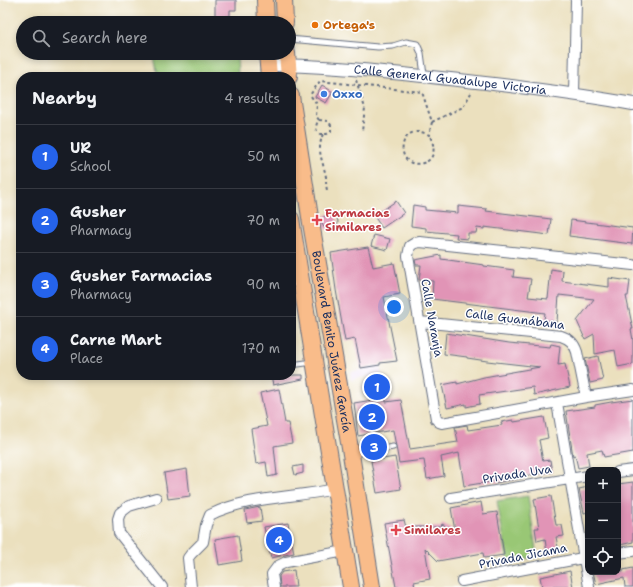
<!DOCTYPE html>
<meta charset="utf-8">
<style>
body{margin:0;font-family:"Shantell Sans",sans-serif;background:#20242c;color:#f1f3f6}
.controls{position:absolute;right:12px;bottom:12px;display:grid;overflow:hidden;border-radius:8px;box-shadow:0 2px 6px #0003}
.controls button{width:36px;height:36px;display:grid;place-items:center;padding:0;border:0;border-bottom:1px solid #363941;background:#171b24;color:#f1f3f6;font:20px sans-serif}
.you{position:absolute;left:394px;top:307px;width:14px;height:14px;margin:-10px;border:3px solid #fff;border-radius:50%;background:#1a73e8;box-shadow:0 0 0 6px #1a73e833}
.badge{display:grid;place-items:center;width:26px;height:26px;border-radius:50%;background:#2563eb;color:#fff;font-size:13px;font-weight:700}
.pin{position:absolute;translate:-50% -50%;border:2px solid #fff;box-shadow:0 1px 4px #0006}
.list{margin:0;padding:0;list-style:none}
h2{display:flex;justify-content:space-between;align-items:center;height:52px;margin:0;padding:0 16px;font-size:17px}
h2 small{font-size:13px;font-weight:400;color:#9ea1a6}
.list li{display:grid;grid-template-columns:26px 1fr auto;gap:12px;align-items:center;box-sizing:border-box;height:64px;padding:0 16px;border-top:1px solid #363941}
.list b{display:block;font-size:15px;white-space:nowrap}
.list p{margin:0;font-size:13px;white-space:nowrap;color:#9ea1a6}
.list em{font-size:13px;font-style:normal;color:#9ea1a6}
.icon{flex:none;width:22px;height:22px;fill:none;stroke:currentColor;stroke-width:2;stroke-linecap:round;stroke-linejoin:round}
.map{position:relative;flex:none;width:633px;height:587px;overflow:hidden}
.search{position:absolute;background:#171b24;box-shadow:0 2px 6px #0003;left:16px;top:16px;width:280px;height:44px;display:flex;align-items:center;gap:10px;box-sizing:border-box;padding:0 14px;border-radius:22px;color:#9ea1a6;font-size:15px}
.panel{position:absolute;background:#171b24;box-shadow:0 2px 6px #0003;left:16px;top:72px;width:280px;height:308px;border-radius:16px}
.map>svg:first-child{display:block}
.built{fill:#e7d2ef}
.green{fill:#99c775;stroke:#5a7b6a}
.building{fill:#e194b6}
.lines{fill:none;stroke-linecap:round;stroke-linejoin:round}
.service-casing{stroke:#646d80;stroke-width:7}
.minor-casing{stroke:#646d80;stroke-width:12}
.tertiary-casing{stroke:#646d80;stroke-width:14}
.primary-casing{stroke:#646d80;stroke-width:18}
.path{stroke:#646d80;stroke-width:2;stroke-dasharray:3 3;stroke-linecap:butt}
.service{stroke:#fff;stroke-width:5}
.minor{stroke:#fff;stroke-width:10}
.tertiary{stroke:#fff;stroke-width:12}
.primary{stroke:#f9bc8a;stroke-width:16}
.food-dot{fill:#e8710a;stroke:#fff;stroke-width:1.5}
.shop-dot{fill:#3f7fe0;stroke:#fff;stroke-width:1.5}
.health-dot{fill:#e0444e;stroke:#fff;stroke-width:1.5}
.labels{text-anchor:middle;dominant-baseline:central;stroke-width:3;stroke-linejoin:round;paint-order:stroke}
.food-label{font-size:12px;font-weight:bold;fill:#c56008;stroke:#fff;text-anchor:start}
.street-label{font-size:12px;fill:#1b2f5e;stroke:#fff}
.shop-label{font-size:12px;font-weight:bold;fill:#366cbe;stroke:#fff;text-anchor:start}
.health-label{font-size:12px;font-weight:bold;fill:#be3a42;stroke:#fff;text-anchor:start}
</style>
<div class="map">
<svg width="633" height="587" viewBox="0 0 633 587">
<rect width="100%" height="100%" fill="#fff"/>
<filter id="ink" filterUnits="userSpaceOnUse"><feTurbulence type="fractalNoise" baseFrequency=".025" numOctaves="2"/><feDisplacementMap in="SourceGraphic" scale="8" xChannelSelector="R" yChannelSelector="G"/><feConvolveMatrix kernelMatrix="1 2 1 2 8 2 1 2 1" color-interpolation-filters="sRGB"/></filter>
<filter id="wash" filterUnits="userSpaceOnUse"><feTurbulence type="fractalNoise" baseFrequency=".012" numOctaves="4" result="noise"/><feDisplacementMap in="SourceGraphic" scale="16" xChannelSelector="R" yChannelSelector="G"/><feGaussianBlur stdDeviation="0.9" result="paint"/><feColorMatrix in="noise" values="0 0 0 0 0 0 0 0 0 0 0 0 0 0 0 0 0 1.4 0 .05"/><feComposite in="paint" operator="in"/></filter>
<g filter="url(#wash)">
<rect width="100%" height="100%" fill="#ebe0be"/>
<!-- built -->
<path class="built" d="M380,366l5,29 -12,2 -4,-21 -18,4 -1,-8z"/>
<!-- green -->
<path class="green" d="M186,53h51l1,24h-80l-4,-21z
M528,496l9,61 -29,5 -11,-61z"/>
<g id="blocks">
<!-- building -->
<path class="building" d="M215,0h21v10h-6v6l-15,1z
M322,85l11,7 -7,11 -11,-6z
M396,201l8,12 -22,15 -8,-12z
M413,205l12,2v3l33,3v-7l29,3 -1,2 65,8 -2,16 -65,-8v2l-7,-1 -1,5h-8v6l-12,-1 1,-4 -31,-3v-3l-15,-2z
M322 222a8 8 0 1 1 16 0a8 8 0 1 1-16 0Z
M571,220l62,8 -1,16 -63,-8z
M374,235l16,4 -3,11 -16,-4z
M368,247l5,20 21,-4 6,31 -16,3 13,64 -17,2v2l-19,3 -6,-29 -10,2 -9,-51 -5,-37z
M441,255v4l43,6v1l30,4 -1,7 18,2 -3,18 20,2 3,-30 12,2 -1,10 47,6v-9l21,3 -2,15h-2l7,33h-2l2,11v24l-15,3 -3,-17 -20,4 -1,-20 -9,5 -8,-18 17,-22 -35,-4 -2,27 -13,-2 1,-7 -113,-14 1,-18 -14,-1 2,-15h-5l-1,-5z
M446,333l63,10 41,4 1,-3 9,2 -2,19 7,-1 5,23 -36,8 -1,-8 -54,8 1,9 -14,3v-3l-19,4 -5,-23 15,-3v2l27,-7 56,-10 -53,-6 -20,-3v-1l-23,-3z
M598,356l5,24 -13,3 -5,-24z
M271,375h32v4l-30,6z
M279,389l6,34h3l4,20 -18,3 3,29 -9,2 -2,-15 -10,2 -5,-35 16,-3 -7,-33z
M385,398l1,4 15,-2 9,49 48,-7 -3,-15 12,-2 1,5 34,-5 -1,-3 12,-2 1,2 30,-5 4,21 -9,2 4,21 7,-1 2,12 -29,4v2l-28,5v-2l-31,5 -5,-33 -18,4 3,19 -17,3 -3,-19 -25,3 -6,-33 -35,6 -4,-33z
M633,399v53l-29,5 -2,-7 -15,3 2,13 -11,2 -3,-13 -2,1 -7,-45 29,-4v-2l16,-3z
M395,457l6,32 -24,4 -6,-32z
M303,465v8l-8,2 -2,-8z
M187,469l3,27 -22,3 -4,-26z
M633,482v60l-13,3 -2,-11v-50z
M588,487v25l-4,1 -5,-24z
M551,496l5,29h6l2,11 -8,1 3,15 -12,2 -2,-15 -8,2 -2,-13h4l-5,-29z
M481,502l2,12 14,-2 7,43 -20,3 -1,-5 -45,8 -13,-13 5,31 -16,3 1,5h-19l-12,-64 20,-3 2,7h35l1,-3 13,7 -4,-23z
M260,507l2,14 -15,2 -2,-13z
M288,523l6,30 -23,5 -7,-31z
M238,535l4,26 -23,4 -4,-26z
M633,568v19h-8l-1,-9 -28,6 -3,-12h30v-2z
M294,570l2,17h-16l-1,-11 3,-4z
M570,571l3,16h-31l-2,-10z"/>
</g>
</g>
<g filter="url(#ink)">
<use href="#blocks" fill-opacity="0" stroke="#646d80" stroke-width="1"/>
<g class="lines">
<!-- service casing -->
<g class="service-casing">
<path id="service" d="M289,39l89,8 15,-1 13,-4 11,2 4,9 3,22
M291,284l9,-1
M291,365l22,-3
M353,454l40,-7"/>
</g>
<!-- minor casing -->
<g class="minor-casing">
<path id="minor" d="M574,94l2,-94
M633,265l-213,-23 -5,1 -5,3 -2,10 28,163 3,3 3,1 144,-26 47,-7
M420,322l141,14c9,3 13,7 16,16l9,45
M557,403l32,184
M618,472l15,-2
M156,498l-27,8 -9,7 -2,6 1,14 43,54
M451,498l137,-22
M618,553l15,-2
M462,581l126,-24
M191,587l-3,-29 3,-4 12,-12 3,-17 4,-10c38,-19 84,-17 125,-26
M274,587l-2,-13 6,-8 8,-4 59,-11"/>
</g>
<!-- tertiary casing -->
<g class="tertiary-casing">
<g id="tertiary">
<path id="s1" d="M267,65c49,0 97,5 146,10 74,8 147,16 220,29"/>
</g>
</g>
<!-- primary casing -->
<g class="primary-casing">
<g id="primary">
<path d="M265,0l1,23"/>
<path d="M284,0l1,23"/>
<path d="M267,53l2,24"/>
<path d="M287,53l2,24"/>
<path id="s2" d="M291,96l19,121 41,237 21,133"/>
<path d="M291,219l60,368"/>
</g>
</g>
<!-- path -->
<path class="path" d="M356,80l9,28 -3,23
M319,120l9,1 3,4v6l-4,3h-7c-5,-3 -5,-9 -1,-14l-3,-4 1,-12 -7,-9 10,-14 102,11 10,30 -3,13c-32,-16 -36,36 -6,28 14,-4 12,-19 6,-28
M432,122l31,-15 8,-14
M323,134c-7,18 0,26 3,43 0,5 0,9 1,13"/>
<!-- service -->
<use href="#service" class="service"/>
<!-- minor -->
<use href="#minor" class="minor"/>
<!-- tertiary -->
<use href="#tertiary" class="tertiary"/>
<!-- primary -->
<use href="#primary" class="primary"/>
</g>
</g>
<!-- markers -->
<circle class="food-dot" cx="315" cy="25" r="4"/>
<circle class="shop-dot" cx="324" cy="94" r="4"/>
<g class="health-dot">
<path d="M315 214h4v4h4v4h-4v4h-4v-4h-4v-4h4z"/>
<path d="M394 524h4v4h4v4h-4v4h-4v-4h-4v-4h4z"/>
</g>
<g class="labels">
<!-- food labels -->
<g class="food-label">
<text x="323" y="25">Ortega's</text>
</g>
<!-- street labels -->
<g class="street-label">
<text stroke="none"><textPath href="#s1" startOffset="184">Calle General Guadalupe Victoria</textPath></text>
<text transform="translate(432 318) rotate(80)">Calle Naranja</text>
<text transform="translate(515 319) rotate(7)">Calle Guanábana</text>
<text stroke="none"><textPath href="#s2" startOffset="249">Boulevard Benito Juárez García</textPath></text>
<text transform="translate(517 474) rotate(-9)">Privada Uva</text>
<text transform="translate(523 556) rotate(-11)">Privada Jicama</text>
</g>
<!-- shop labels -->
<g class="shop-label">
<text x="332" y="94">Oxxo</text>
</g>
<!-- health labels -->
<g class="health-label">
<text x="325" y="213">Farmacias<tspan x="325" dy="14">Similares</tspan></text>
<text x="404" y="530">Similares</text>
</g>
</g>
</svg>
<div class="controls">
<button>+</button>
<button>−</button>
<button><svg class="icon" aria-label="locate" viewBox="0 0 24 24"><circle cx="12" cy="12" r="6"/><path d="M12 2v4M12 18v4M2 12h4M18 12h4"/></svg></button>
</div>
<div class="you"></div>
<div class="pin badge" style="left:377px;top:387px">1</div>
<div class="pin badge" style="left:372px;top:417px">2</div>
<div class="pin badge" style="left:374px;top:447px">3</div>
<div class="pin badge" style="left:279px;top:540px">4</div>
<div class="search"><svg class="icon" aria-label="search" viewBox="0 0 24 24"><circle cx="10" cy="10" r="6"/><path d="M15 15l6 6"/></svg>Search here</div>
<section class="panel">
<h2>Nearby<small>4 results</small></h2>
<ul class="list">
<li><span class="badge">1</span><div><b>UR</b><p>School</p></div><em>50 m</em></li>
<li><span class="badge">2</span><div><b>Gusher</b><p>Pharmacy</p></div><em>70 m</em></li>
<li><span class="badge">3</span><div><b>Gusher Farmacias</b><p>Pharmacy</p></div><em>90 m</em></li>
<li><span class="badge">4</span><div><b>Carne Mart</b><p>Place</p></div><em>170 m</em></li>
</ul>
</section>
</div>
